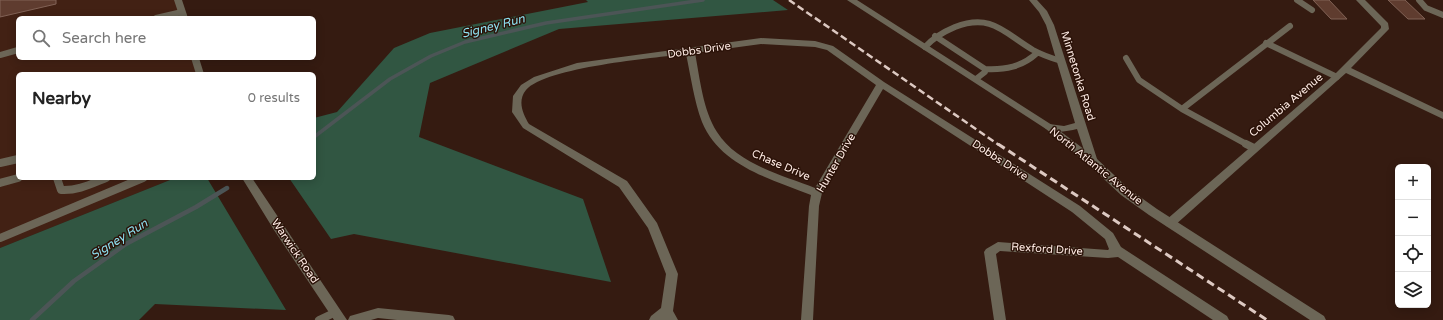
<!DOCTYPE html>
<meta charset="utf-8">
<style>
body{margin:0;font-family:"Varela Round",sans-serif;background:#f6f6f6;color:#222}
.controls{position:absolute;right:12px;bottom:12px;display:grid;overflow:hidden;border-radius:6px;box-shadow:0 2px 10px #0003}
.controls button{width:36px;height:36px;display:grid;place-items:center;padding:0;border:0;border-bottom:1px solid #e0e0e0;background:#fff;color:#222;font:20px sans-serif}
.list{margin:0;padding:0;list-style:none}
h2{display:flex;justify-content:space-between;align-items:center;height:52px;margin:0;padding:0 16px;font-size:17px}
h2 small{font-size:13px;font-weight:400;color:#767676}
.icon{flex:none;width:22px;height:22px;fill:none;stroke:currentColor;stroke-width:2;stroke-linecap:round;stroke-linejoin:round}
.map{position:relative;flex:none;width:1443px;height:320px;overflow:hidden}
.search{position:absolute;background:#fff;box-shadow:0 2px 10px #0003;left:16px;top:16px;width:300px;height:44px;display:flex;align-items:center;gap:10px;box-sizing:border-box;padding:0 14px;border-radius:6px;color:#767676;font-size:15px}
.panel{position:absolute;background:#fff;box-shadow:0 2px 10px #0003;left:16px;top:72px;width:300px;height:108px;border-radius:6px}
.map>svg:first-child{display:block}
.built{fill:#422114}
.forest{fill:#315642}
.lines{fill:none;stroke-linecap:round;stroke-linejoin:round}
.stream-far1{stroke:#4c5556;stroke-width:3.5}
.stream{stroke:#4c5556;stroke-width:4.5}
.building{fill:#5f3c2f;stroke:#816256}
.service-far1{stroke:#6c6657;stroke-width:6}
.service{stroke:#6c6657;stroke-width:8}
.minor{fill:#6c6657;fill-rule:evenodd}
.tertiary{fill:#6c6657;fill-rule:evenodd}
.rail-far1{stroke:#ddc9c2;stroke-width:2.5;stroke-dasharray:7 3.5;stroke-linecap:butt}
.rail{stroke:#ddc9c2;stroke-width:3;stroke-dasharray:8 4.5;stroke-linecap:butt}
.labels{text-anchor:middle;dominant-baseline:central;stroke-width:3;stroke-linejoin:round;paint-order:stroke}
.street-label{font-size:11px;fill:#ffece5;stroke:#2b1208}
.water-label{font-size:12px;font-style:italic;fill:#8ee1f1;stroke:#2b1208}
</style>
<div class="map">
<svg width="1443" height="320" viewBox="0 0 1443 320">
<rect width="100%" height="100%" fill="#351b11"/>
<!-- built -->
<path class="built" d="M0,0h178l6,18h-166v40h177l5,16h-182v104h157l-175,70z"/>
<!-- forest -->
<path class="forest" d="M586,0h187l15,10 -229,19 -129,54 -11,54 164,62 28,83 -257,-48 -23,5 -42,-61h25v-60l23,-6 57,-64 36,-15 158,-31z
M175,178h32l79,132 -131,-6 -16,16h-139v-72z"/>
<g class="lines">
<!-- stream-far1 -->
<path class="stream-far1" d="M314,137l76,-58 41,-23 34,-14 81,-19 157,-23"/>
<!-- stream -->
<path class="stream" d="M32,320l42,-39 52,-37 70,-37 31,-19"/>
</g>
<!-- building -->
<path class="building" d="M0,0h56v4l-56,13z
M1313,0h16l18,19h-16z
M1388,0h17l20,19h-17z"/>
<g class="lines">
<!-- service-far1 -->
<path class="service-far1" d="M1297,0l15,10
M1419,0l7,8 17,7
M156,18l26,-6
M935,36l50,33v3l-9,7
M1266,43l71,34
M925,47c9,-10 18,-15 30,-20 37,-14 49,6 78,23 9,5 18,8 28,11
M0,55l18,-5
M1126,58l13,22 43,29
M985,69c20,1 37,-2 52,-16
M1248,145l-66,-36 108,-83"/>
<!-- service -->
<path class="service" d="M1246,144l8,4
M0,163l18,-4
M57,178l4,12c17,1 30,-6 45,-12
M0,183l18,-5
M0,238l143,-60
M319,320l17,-8"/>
<!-- minor -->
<path class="minor" d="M1029,0h8l10,11 7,14 44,137 -1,3h-8l-12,-36c-9,2 -26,6 -33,-2l5,-3 15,2 11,-3 -29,-98 -7,-13z
M1356,0h9l23,23 1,6 -38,39 92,44v7l-97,-46 -172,153 -4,1 -4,-1 -1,-3 1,-3 168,-145 47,-47v-2z
M761,38l54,3 18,5 51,36 196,124 33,27 8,14 106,69 2,4h-16l-95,-63 -10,1 -108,-7 -4,3 10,66h-12l-10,-68 2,-3 12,-7 110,8 1,-1 -4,-10 -33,-27 -189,-123 -61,104 -3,13 -6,114h-12l8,-114 2,-11c-40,-16 -91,-29 -109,-73 -8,-21 -11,-45 -16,-68 -32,4 -140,13 -160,36 -9,11 -3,24 3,34l98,57 30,42 21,51 -5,37 5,9h-29l2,-4 10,-8 5,-34 -18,-46 -29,-41 -96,-59 -11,-16 1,-16 8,-11 13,-8 43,-14zM761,44l54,3 12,3 49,35 -61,103c-33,-13 -78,-24 -98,-56 -14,-22 -17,-53 -22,-79z
M378,308l71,7 4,1 2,4h-58l-19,-2 -7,2h-23l2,-4z"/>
<!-- tertiary -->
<path class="tertiary" d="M174,0h8l6,18h-8z
M847,0h10l195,125 45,34 32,30 28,20 167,107 2,4h-16l-161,-105 -28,-20 -32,-30 -43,-36z
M191,58h8l5,16h-8z
M242,178h10l95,142h-13l-60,-90z"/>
<!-- rail-far1 -->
<path class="rail-far1" d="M789,0l210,145"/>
<!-- rail -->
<path class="rail" d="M998,144l269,176"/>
</g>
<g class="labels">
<!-- street labels -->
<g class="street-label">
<text transform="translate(699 50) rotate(-8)">Dobbs Drive</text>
<text transform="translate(1078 76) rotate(73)">Minnetonka Road</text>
<text transform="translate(1286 105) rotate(-40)">Columbia Avenue</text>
<text transform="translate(1000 160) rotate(33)">Dobbs Drive</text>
<text transform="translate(836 163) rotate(-60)">Hunter Drive</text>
<text transform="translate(781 165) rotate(23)">Chase Drive</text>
<text transform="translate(1096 166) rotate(39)">North Atlantic Avenue</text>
<text transform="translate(1047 249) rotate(4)">Rexford Drive</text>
<text transform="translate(295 251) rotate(56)">Warwick Road</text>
</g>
<!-- water labels -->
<g class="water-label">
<text transform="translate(493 26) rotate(-14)">Signey Run</text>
<text transform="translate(119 239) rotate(-32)">Signey Run</text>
</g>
</g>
</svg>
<div class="controls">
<button>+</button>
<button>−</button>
<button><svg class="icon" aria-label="locate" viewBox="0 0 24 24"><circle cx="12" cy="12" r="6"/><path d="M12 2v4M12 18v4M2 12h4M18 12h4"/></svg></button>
<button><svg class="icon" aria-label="layers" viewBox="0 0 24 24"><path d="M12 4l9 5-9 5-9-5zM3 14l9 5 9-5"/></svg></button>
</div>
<div class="search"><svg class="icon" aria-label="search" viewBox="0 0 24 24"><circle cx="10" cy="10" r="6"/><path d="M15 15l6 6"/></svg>Search here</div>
<section class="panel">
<h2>Nearby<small>0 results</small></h2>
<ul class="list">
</ul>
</section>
</div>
